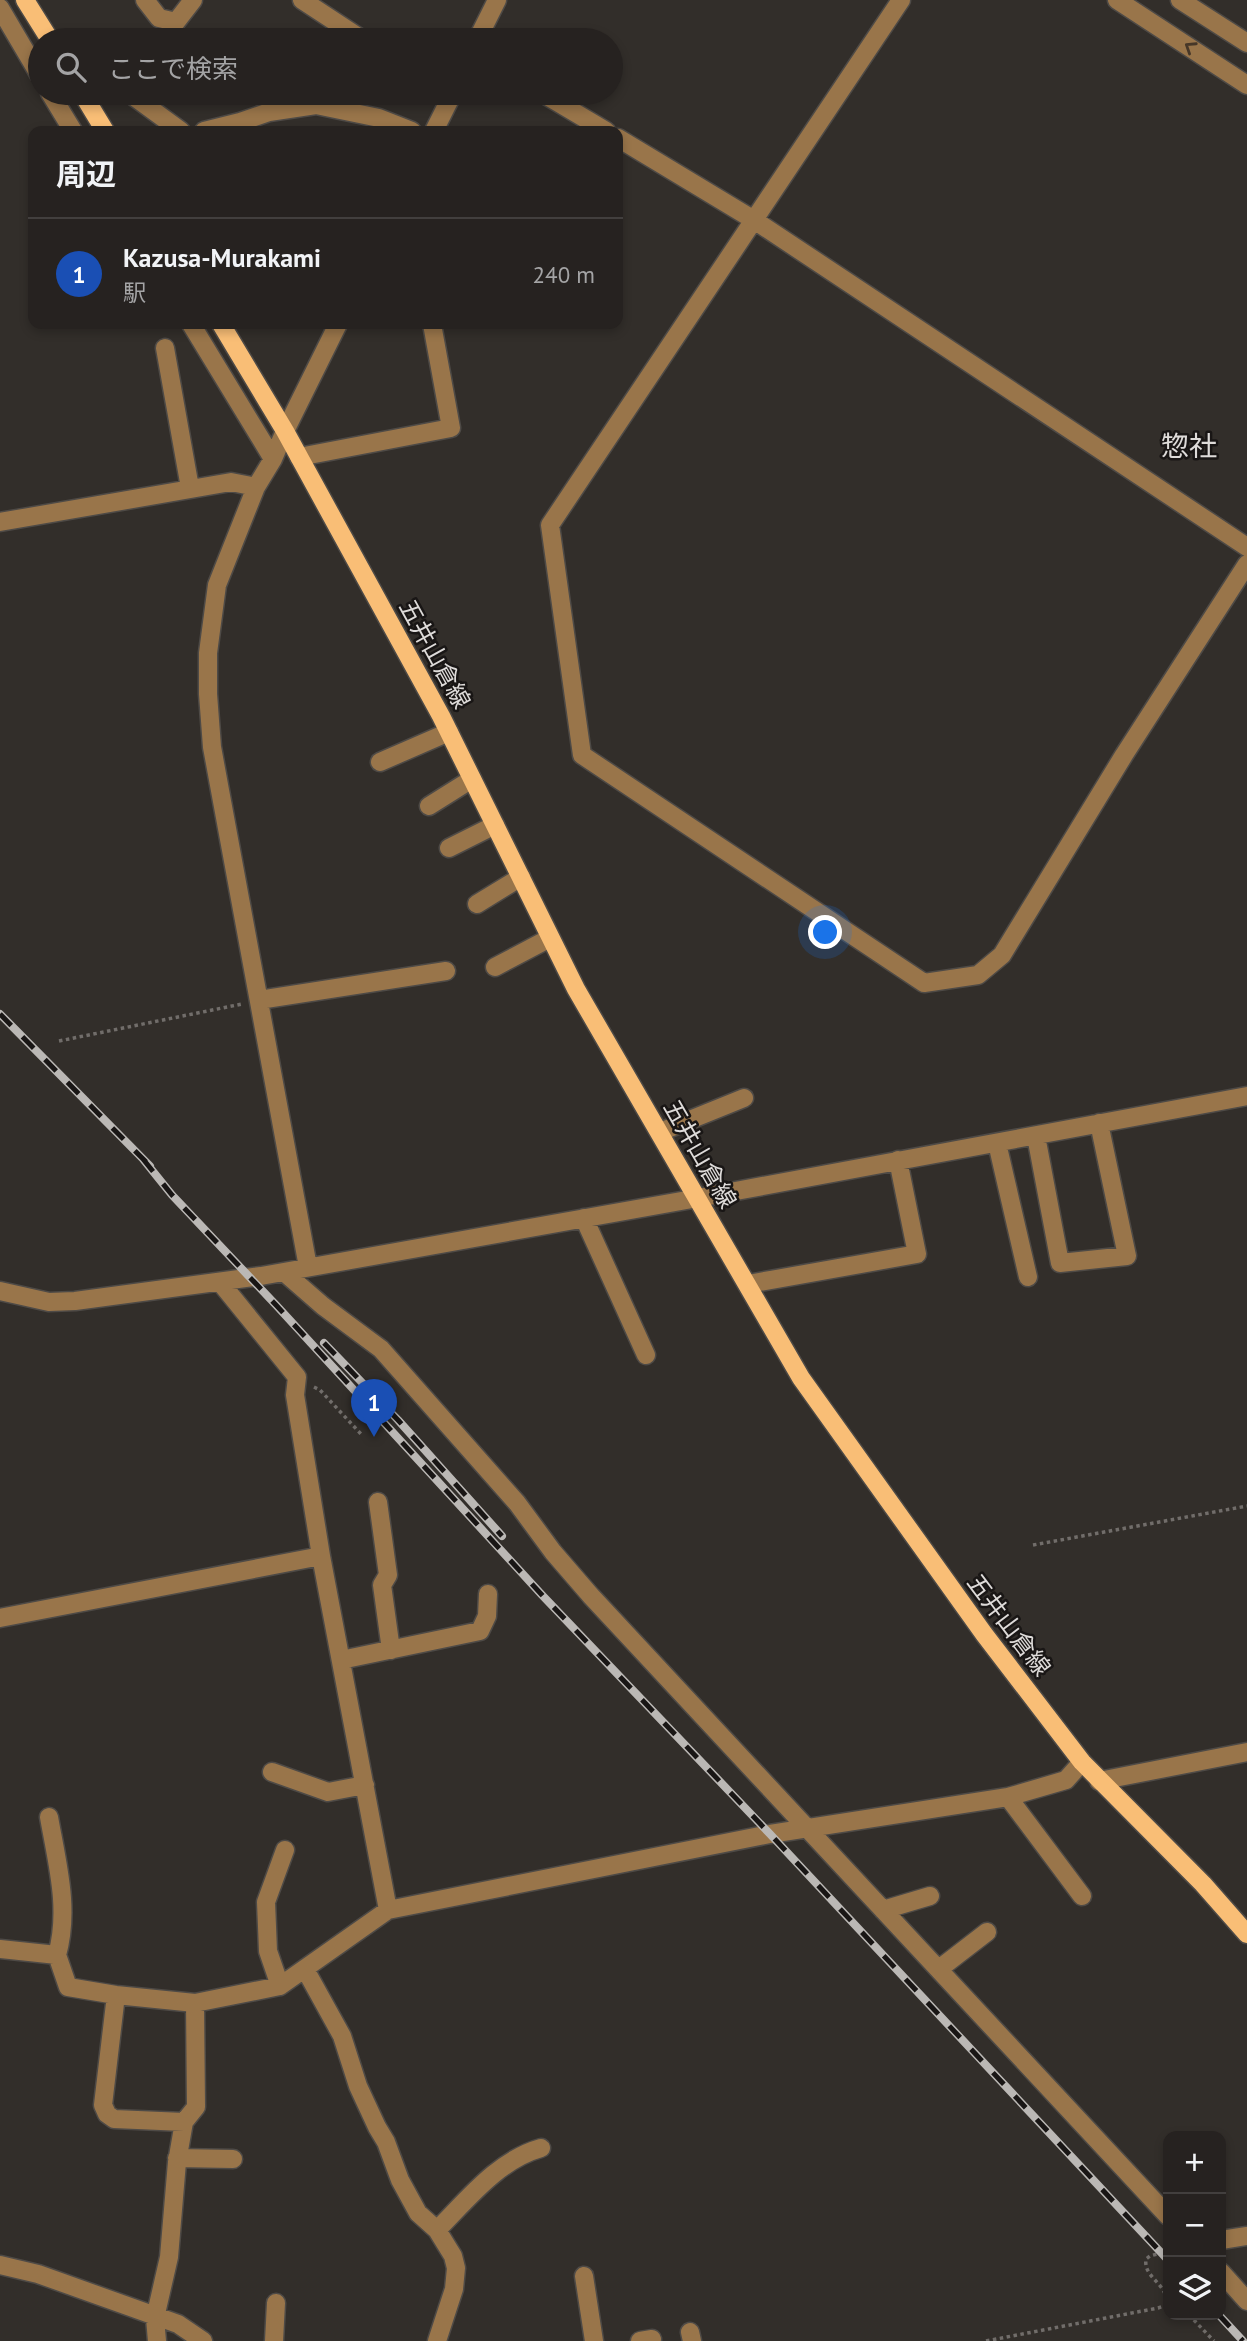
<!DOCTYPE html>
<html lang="ja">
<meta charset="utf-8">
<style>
body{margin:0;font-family:"PT Sans","Noto Sans JP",sans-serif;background:#2e2a29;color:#f1f3f6}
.controls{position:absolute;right:21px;bottom:21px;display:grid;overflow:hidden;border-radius:14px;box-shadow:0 4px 10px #0003}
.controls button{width:63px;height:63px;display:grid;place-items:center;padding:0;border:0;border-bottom:2px solid #423f3e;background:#262220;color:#f1f3f6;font:35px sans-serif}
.you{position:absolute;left:826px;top:933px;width:24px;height:24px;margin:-18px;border:5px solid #fff;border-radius:50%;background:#1a73e8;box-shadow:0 0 0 10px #1a73e833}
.badge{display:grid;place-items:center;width:46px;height:46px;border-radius:50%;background:#b45309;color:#fff;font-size:23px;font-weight:700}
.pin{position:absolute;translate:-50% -58px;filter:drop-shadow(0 2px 4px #0008)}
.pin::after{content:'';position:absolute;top:37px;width:24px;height:21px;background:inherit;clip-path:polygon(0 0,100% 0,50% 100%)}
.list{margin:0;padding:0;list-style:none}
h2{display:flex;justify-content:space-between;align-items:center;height:91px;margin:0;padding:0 28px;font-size:30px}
h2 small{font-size:23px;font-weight:400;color:#a4a4a5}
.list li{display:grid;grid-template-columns:46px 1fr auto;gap:21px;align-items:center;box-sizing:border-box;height:112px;padding:0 28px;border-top:2px solid #423f3e}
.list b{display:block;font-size:26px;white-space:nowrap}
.list p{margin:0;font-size:23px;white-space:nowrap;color:#a4a4a5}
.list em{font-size:23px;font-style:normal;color:#a4a4a5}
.icon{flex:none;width:38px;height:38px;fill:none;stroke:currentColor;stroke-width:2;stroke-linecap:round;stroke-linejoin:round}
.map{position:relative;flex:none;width:1247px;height:2341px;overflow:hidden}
.search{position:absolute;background:#262220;box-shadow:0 4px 10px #0003;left:28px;top:28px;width:595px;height:77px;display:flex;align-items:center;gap:18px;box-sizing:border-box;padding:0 24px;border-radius:38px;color:#a4a4a5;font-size:26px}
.panel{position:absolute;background:#262220;box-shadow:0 4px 10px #0003;left:28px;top:126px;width:595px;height:203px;border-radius:14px}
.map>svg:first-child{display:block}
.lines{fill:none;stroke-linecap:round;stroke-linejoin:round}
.minor-casing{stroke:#4e4a46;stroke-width:21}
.major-casing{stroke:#4e4a46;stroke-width:21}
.path{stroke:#716d6a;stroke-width:3.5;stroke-dasharray:3.5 3.5;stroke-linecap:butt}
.minor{stroke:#99754a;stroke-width:18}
.major{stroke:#f9be76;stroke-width:18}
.rail-casing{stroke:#bbb8b5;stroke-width:8}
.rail{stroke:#191615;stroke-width:5;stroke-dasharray:16;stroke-linecap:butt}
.oneway{stroke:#463728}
.labels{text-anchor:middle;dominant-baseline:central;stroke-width:5;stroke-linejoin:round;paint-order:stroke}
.street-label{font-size:24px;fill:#dedbd9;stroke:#191615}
.quarter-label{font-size:28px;fill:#dedbd9;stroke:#191615}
</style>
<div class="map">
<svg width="1247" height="2341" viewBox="0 0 1247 2341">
<rect width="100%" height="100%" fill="#322e2a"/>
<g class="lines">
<!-- minor casing -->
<g class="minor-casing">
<path id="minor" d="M145,0l14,18 17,4 17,-22
M302,0l61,40
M901,0l-351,525 32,230 342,228 54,-8 24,-20 122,-200 123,-191
M1117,0l130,85
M1180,0l67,43
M0,8l40,68
M477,40l20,-40
M50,93l23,38
M129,93l52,38
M542,93l64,38
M204,131l36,-9 29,-10 47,-7 63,13 33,13
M434,131l19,-38
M618,138l136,82 493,327
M191,324l82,135
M165,348l25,140
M299,457l152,-29 -19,-104
M0,522l231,-40 25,5
M380,762l69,-30
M429,806l43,-27
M449,848l46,-23
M477,904l44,-27
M495,967l55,-29
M259,1000l187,-29
M660,1132l84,-34
M1036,1136l24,127 67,-7 -28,-133
M997,1143l31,134
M584,1218l62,137
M308,1267l-96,-520 -4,-53v-41l9,-68 39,-98 17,-28 12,-28 53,-107
M284,1272l39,34 58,43 136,154 36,49 38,44 577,620
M220,1282l77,95 -2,18 26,161 67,354
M748,1284l169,-30 -19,-94
M0,1291l49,11 26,-1 186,-25 437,-78 549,-102
M378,1502l10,73 -6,10 9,65
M0,1618l321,-62
M341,1660l139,-29 7,-15 1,-22
M272,1772l56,20 37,-7
M1099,1781l148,-29
M1008,1797l74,99
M49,1817c8,46 21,92 8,138
M883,1910l47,-14
M0,1949l57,6 11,32 48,8 79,8 85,-17 108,-76 382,-76 238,-37 58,-17 16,-18
M305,1969l37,67 16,50 19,41 9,15 14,38 18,33 19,17 16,26 3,12 -2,21 -17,52
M939,1969l48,-37
M280,1986l-12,-35 -2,-49 19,-52
M116,1995l-13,110 4,9 7,5 70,3 -7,40 -8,95 -14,61 2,23
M184,2122l12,-15 -1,-104
M177,2158l56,1
M437,2230c30,-30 61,-70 104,-82
M1221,2240l26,-4
M0,2265l38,9 140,50 25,17
M1221,2272l26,29
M584,2276l10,65
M690,2332l2,9
M274,2341l2,-38
M640,2341l12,-2"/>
</g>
<!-- major casing -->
<g class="major-casing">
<path id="major" d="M25,0l25,40
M82,93l23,38
M221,324l64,107 156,285 135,273 225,389 183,256 98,128 121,122 44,50"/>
</g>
<!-- path -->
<path class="path" d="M59,1041l183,-37
M314,1387l6,3 41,44
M1033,1545l214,-39
M1189,2315l25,26
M986,2341l172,-33 9,-3c1,-22 -24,-27 -21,-46l4,-3 18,-5"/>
<!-- minor -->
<use href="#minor" class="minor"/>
<!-- major -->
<use href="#major" class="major"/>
<!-- rail casing -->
<g class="rail-casing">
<path id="rail" d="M0,1014l150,152
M143,1159l29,36 104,110 266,290 228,239 398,426
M324,1343l74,77 104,116
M1219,2315l24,26"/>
</g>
<!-- rail -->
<use href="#rail" class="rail"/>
</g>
<!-- one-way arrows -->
<defs><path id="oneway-chevron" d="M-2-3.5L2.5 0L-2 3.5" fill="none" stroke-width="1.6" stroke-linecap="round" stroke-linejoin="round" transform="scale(1.75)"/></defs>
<use class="oneway" href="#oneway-chevron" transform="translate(1190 47) rotate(-147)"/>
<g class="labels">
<!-- street labels -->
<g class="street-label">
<text transform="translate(435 654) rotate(61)">五井山倉線</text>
<text transform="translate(700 1154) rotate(60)">五井山倉線</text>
<text transform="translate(1009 1625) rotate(53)">五井山倉線</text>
</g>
<!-- quarter labels -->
<g class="quarter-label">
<text x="1189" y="445">惣社</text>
</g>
</g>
</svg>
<div class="controls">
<button>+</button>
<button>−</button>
<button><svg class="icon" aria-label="layers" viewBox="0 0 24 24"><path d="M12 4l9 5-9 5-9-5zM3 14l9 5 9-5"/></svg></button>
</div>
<div class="you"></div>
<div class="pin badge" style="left:374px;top:1437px;background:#1a4fb4">1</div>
<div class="search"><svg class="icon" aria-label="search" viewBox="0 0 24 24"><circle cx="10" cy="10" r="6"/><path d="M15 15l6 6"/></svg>ここで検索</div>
<section class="panel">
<h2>周辺<small></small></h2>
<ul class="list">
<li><span class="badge" style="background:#1a4fb4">1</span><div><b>Kazusa-Murakami</b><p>駅</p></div><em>240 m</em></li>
</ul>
</section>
</div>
